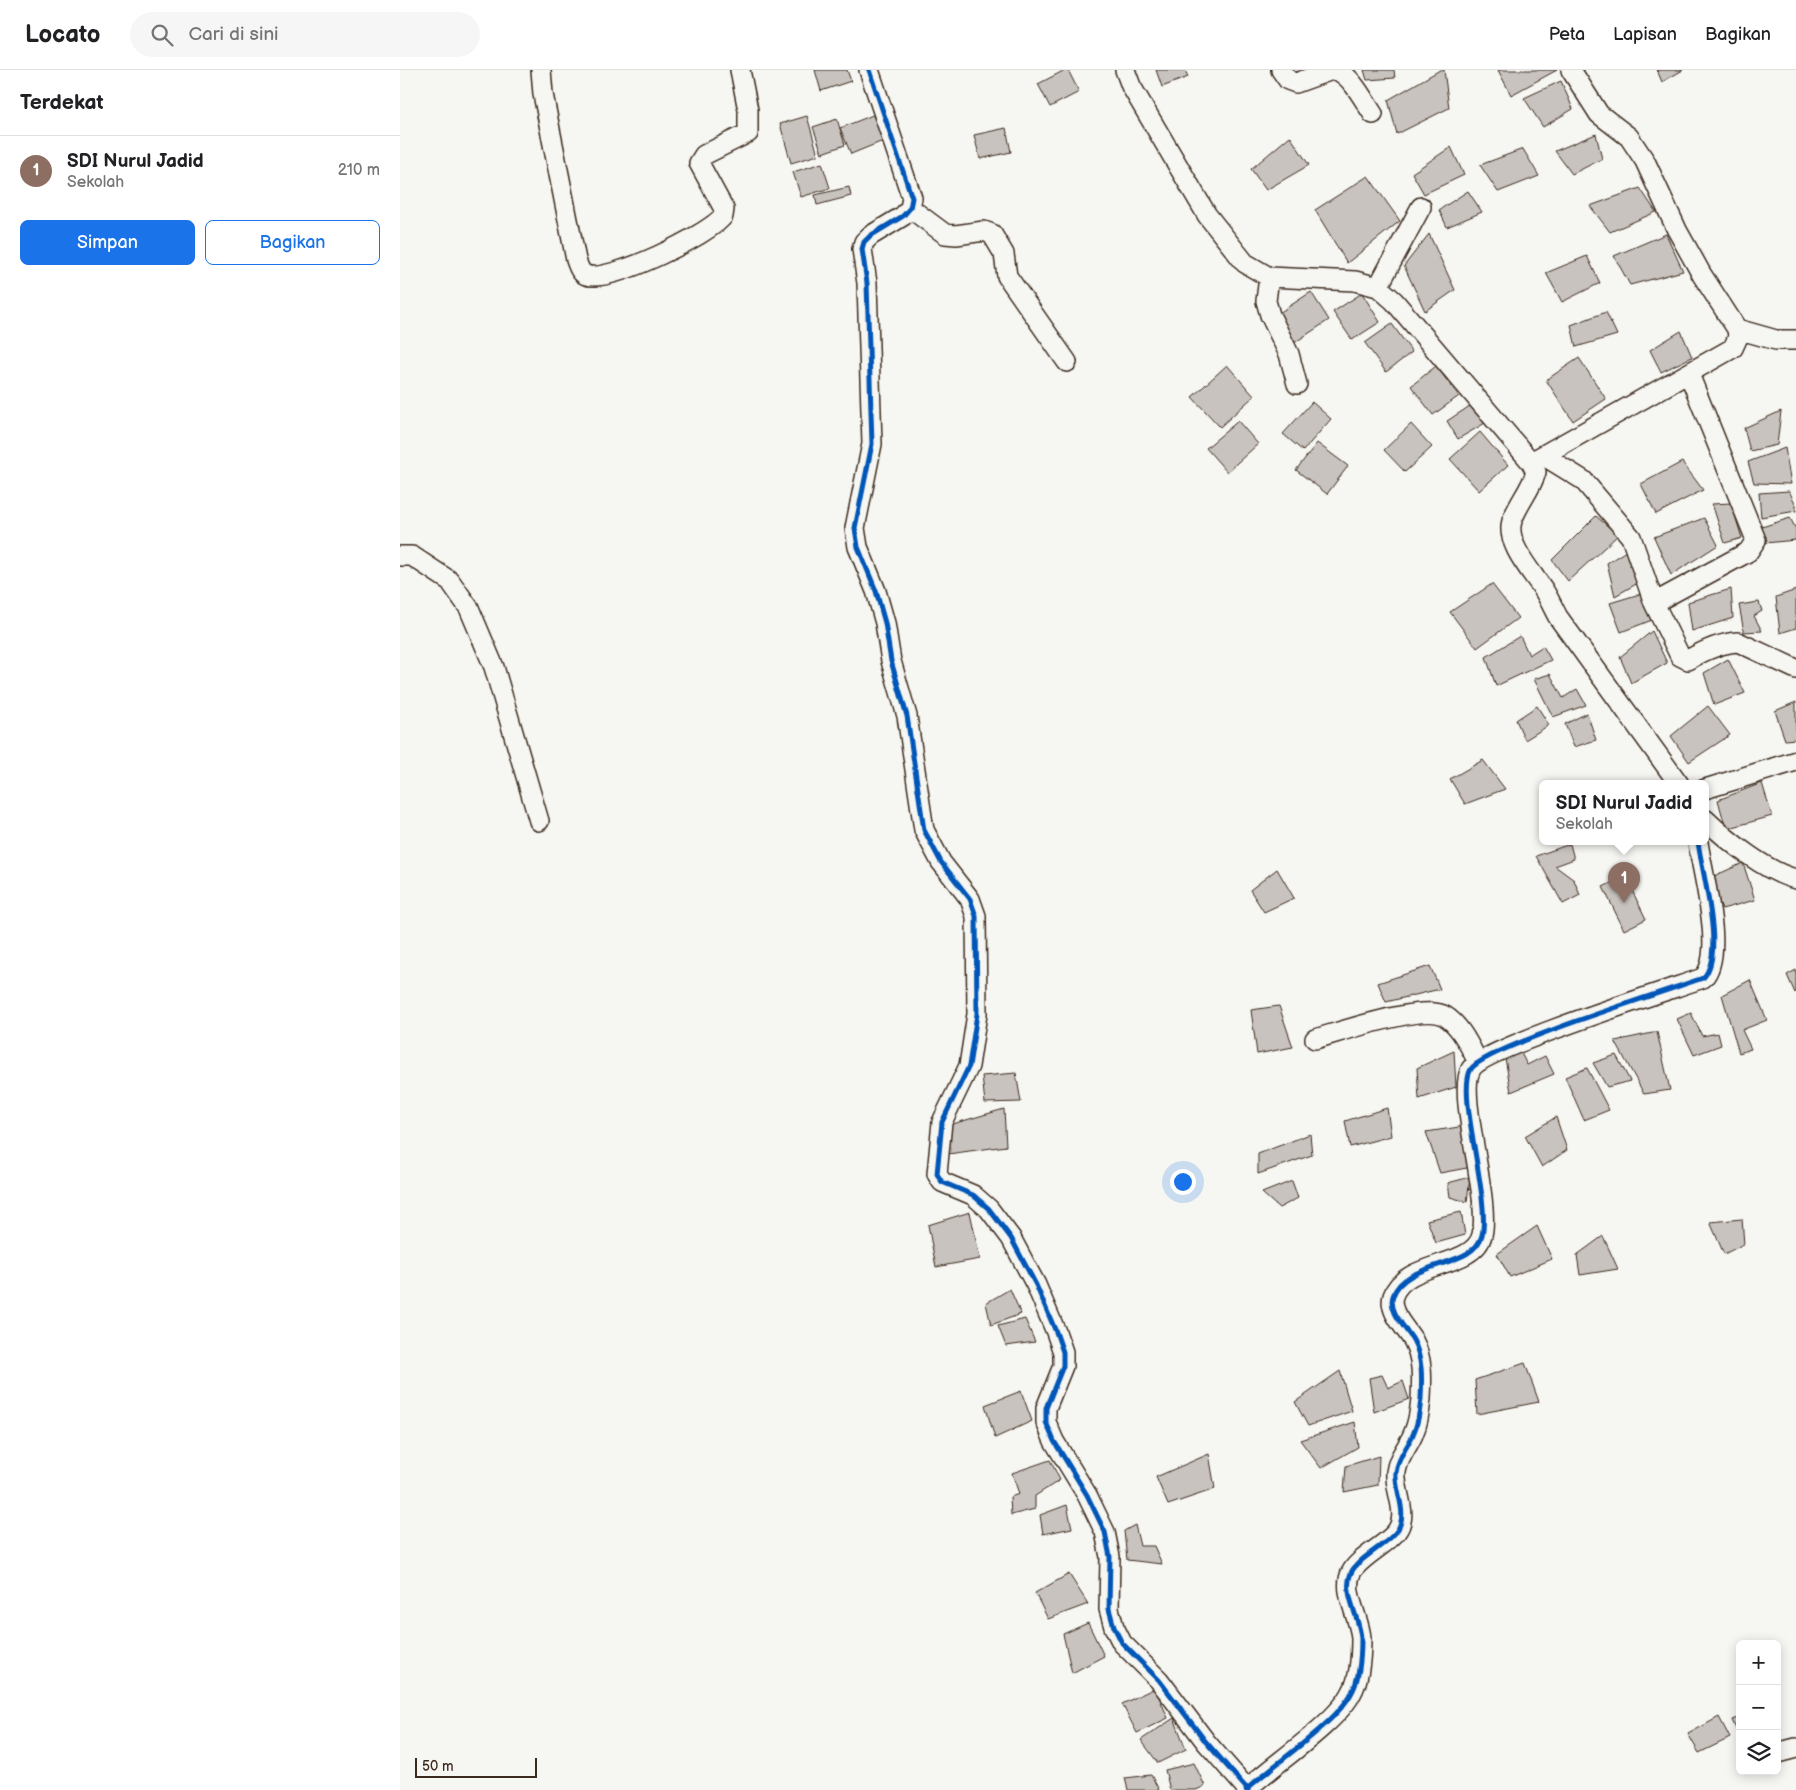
<!DOCTYPE html>
<html lang="id">
<meta charset="utf-8">
<style>
body{margin:0;font-family:"Balsamiq Sans",sans-serif;background:#f6f6f6;color:#202124}
.controls{position:absolute;right:15px;bottom:15px;display:grid;overflow:hidden;border-radius:8px;box-shadow:0 2px 12px #0003}
.controls button{width:45px;height:45px;display:grid;place-items:center;padding:0;border:0;border-bottom:1px solid #e0e0e0;background:#fff;color:#202124;font:25px sans-serif}
.scale{position:absolute;left:15px;bottom:12px;width:122px;box-sizing:border-box;padding-left:5px;border:2px solid #3b2a1e;border-top:0;font-size:14px;line-height:18px;white-space:nowrap;color:#3b2a1e;-webkit-text-stroke:4px #f6f6f2;paint-order:stroke}
.you{position:absolute;left:782px;top:1111px;width:18px;height:18px;margin:-12px;border:4px solid #fff;border-radius:50%;background:#1a73e8;box-shadow:0 0 0 8px #1a73e833}
.badge{display:grid;place-items:center;width:32px;height:32px;border-radius:50%;background:#1a73e8;color:#fff;font-size:16px;font-weight:700}
.pin{position:absolute;translate:-50% -41px;filter:drop-shadow(0 1px 2px #0008)}
.pin::after{content:'';position:absolute;top:26px;width:18px;height:15px;background:inherit;clip-path:polygon(0 0,100% 0,50% 100%)}
.popup{position:absolute;left:1139px;top:710px;width:170px;height:65px;box-sizing:border-box;display:grid;place-content:center;border-radius:8px;background:#fff;filter:drop-shadow(0 1px 4px #0005);font-size:16px;white-space:nowrap;color:#757577}
.popup b{font-size:19px;color:#202124}
.popup::after{content:'';position:absolute;left:50%;top:100%;margin-left:-10px;border:10px solid transparent;border-top-color:#fff}
.list{margin:0;padding:0;list-style:none}
h2{display:flex;justify-content:space-between;align-items:center;height:65px;margin:0;padding:0 20px;font-size:21px}
h2 small{font-size:16px;font-weight:400;color:#757577}
.list li{display:grid;grid-template-columns:32px 1fr auto;gap:15px;align-items:center;box-sizing:border-box;height:70px;padding:0 20px;border-top:1px solid #e0e0e0}
.list b{display:block;font-size:19px;white-space:nowrap}
.list p{margin:0;font-size:16px;white-space:nowrap;color:#757577}
.list em{font-size:16px;font-style:normal;color:#757577}
.actions{display:flex;gap:10px;padding:15px 20px}
.actions a{flex:1;padding:11px 0;border:1px solid #1a73e8;border-radius:8px;text-align:center;font-size:18px;color:#1a73e8}
.actions .main{background:#1a73e8;color:#fff}
.icon{flex:none;width:28px;height:28px;fill:none;stroke:currentColor;stroke-width:2;stroke-linecap:round;stroke-linejoin:round}
.map{position:relative;flex:none;width:1396px;height:1720px;overflow:hidden}
header{display:flex;align-items:center;gap:30px;box-sizing:border-box;height:70px;padding:0 25px;background:#fff;border-bottom:1px solid #e0e0e0}
header strong{font-size:24px}
nav{display:flex;gap:28px;margin-inline-start:auto;font-size:18px}
.search{width:350px;height:45px;background:#f6f6f6;display:flex;align-items:center;gap:12px;box-sizing:border-box;padding:0 18px;border-radius:28px;color:#757577;font-size:19px}
main{display:flex}
aside{flex:1;background:#fff}
.map>svg:first-child{display:block}
.building{fill:#c8c3be;stroke:#3b2a1e}
.lines{fill:none;stroke-linecap:round;stroke-linejoin:round}
.street-casing{stroke:#3b2a1e;stroke-width:22}
.street{stroke:#f6f6f2;stroke-width:19}
.cycleway-casing{stroke:#f6f6f2;stroke-width:8}
.cycleway{stroke:#0057b8;stroke-width:5}
</style>
<header>
<strong>Locato</strong>
<div class="search"><svg class="icon" aria-label="search" viewBox="0 0 24 24"><circle cx="10" cy="10" r="6"/><path d="M15 15l6 6"/></svg>Cari di sini</div>
<nav><a>Peta</a><a>Lapisan</a><a>Bagikan</a></nav>
</header>
<main>
<aside>
<h2>Terdekat<small></small></h2>
<ul class="list">
<li><span class="badge" style="background:#8d6e63">1</span><div><b>SDI Nurul Jadid</b><p>Sekolah</p></div><em>210 m</em></li>
</ul>
<div class="actions"><a class="main">Simpan</a><a>Bagikan</a></div>
</aside>
<div class="map">
<svg width="1396" height="1720" viewBox="0 0 1396 1720">
<rect width="100%" height="100%" fill="#f6f6f2"/>
<filter id="ink" filterUnits="userSpaceOnUse"><feTurbulence type="fractalNoise" baseFrequency=".02" numOctaves="2"/><feDisplacementMap in="SourceGraphic" scale="10" xChannelSelector="R" yChannelSelector="G"/><feConvolveMatrix kernelMatrix="1 2 1 2 8 2 1 2 1" color-interpolation-filters="sRGB"/></filter>
<g filter="url(#ink)">
<!-- building -->
<path class="building" d="M415,0h32l4,11 -30,10z
M665,0h3l11,22 -29,15 -12,-23z
M756,0h29l3,7 -26,10z
M964,0h30l1,8 -28,2z
M1040,0h4l5,38 -52,26 -9,-34z
M1098,0h59l-46,25z
M1257,0h26l-21,12z
M1161,11l12,28 -30,18 -19,-29z
M473,45l10,26 -32,13 -11,-26z
M407,46l11,39 -27,8 -11,-39z
M437,49l8,26 -23,8 -9,-26z
M606,58l5,24 -31,7 -6,-24z
M1196,64l6,25 -30,15 -17,-23z
M890,66l19,29 -43,25 -15,-21z
M1051,77l13,28 -40,19 -12,-21z
M1123,79l16,27 -41,16 -18,-27z
M422,93l8,25 -29,9 -8,-25z
M968,106l32,45 -53,42 -32,-53z
M449,117l2,9 -34,9 -2,-10z
M1240,118l16,24 -46,20 -20,-26z
M1068,121l14,21 -35,15 -8,-17z
M1029,164l26,56 -30,21 -21,-45z
M1266,164l17,37 -53,14 -16,-29z
M1187,186l13,27 -38,19 -16,-29z
M911,222l18,28 -35,23 -18,-28z
M962,223l18,29 -28,18 -19,-28z
M1206,242l11,23 -41,12 -5,-22z
M992,254l20,28 -26,20 -21,-29z
M1281,261l11,26 -31,15 -11,-22z
M1179,288l27,41 -33,22 -27,-41z
M827,295l27,31 -34,31 -28,-30z
M1036,296l23,30 -26,19 -22,-29z
M912,332l19,17 -28,32 -20,-17z
M1073,334l12,19 -27,16 -11,-18z
M1381,341l-4,34 -27,6 -6,-23z
M838,351l20,23 -31,28 -21,-24z
M1011,354l21,23 -27,25 -21,-22z
M1080,362l28,33 -29,26 -29,-32z
M917,373l31,23 -21,28 -31,-24z
M1385,378l6,36 -37,-1 -6,-21z
M1282,392l21,28 -47,24 -15,-30z
M1389,421l7,14v6l-35,6 -2,-24z
M1331,433l11,35 -17,5 -13,-39z
M1196,446l22,19 -50,46 -16,-21z
M1304,448l14,27 -47,30 -17,-38z
M1390,448l6,11v11l-31,3 -3,-16z
M1226,481l12,32 -23,13 -8,-33z
M1092,514l26,34 -41,30 -27,-36z
M1331,519l2,29 -41,13 -4,-29z
M1396,520v38l-16,5 -4,-36z
M1243,523l9,27 -31,12 -11,-29z
M1359,532l3,9 -8,5 8,15 -18,1 -5,-27z
M1252,561l15,32 -36,20 -11,-26z
M1120,566l9,19 14,-9 8,14 -55,26 -10,-29z
M1328,589l17,34 -31,12 -10,-32z
M1150,604l13,24 14,-9 9,16 -33,12 -19,-38z
M1396,632v37l-11,1 -10,-29z
M1137,636l12,19 -24,15 -9,-20z
M1308,636l22,29 -41,27 -18,-26z
M1187,643l9,27 -22,7 -9,-23z
M1083,690l22,29 -40,15 -15,-25z
M1362,713l10,33 -46,13 -8,-29z
M1170,774l4,15 -19,7 19,14 6,15 -17,9 -27,-48z
M1343,793l12,37 -33,9 -12,-31z
M877,799l17,29 -30,14 -14,-22z
M1225,806l21,43 -22,11 -21,-43z
M1030,896l10,23 -54,13 -8,-19z
M1396,900v22l-1,1 -8,-18z
M1350,910l17,40 -25,10 9,19 -12,4 -17,-58z
M879,936l14,41 -36,7 -6,-44z
M1291,943l11,23 16,-3 3,12 -27,10 -17,-36z
M1257,962l13,58 -26,4 -29,-53z
M1054,981l2,36 -37,12 -2,-31z
M1120,981l7,14 18,-9 9,18 -43,18 -6,-34z
M1216,985l14,26 -23,6 -14,-24z
M1187,998l22,42 -25,10 -19,-43z
M616,1003l5,29 -36,1 -3,-27z
M987,1038l4,28 -41,11 -5,-26z
M604,1039l2,37 -58,8 1,-29z
M1156,1047l11,33 -25,17 -17,-31z
M1066,1056l6,41 -32,6 -14,-41z
M910,1064l2,21 -54,19v-20z
M1070,1107l-3,25 -17,-5 -2,-14z
M892,1111l6,17 -19,10 -17,-15z
M570,1142l10,47 -44,8 -8,-42z
M1061,1142l4,23 -29,8 -9,-23z
M1342,1149l2,25 -20,10 -14,-32z
M1137,1156l15,33 -42,18 -13,-23z
M1203,1166l15,33 -38,6 -3,-20z
M610,1219l11,25 -30,11 -5,-22z
M625,1249l10,23 -29,4 -8,-20z
M1125,1293l14,39 -62,12 -2,-34z
M940,1301l12,40 -44,15 -13,-24z
M982,1305l6,13 15,-7 6,18 -35,13 -5,-34z
M621,1321l11,30 -37,17 -10,-33z
M955,1352l3,25 -37,21 -21,-28z
M809,1384l6,35 -47,16 -12,-28z
M979,1386l-1,29 -34,7 2,-26z
M650,1390l10,20 -25,16v13l-24,6 -1,-18 9,-3 -7,-21z
M667,1435l5,23 -29,6 -3,-19z
M735,1455l5,21h14l8,18 -35,-4 -3,-29z
M669,1504l19,30 -40,15 -13,-26z
M688,1553l16,33 -32,17 -9,-39z
M755,1618l13,30 -31,15 -15,-29z
M1319,1647l11,21 -31,15 -11,-19z
M1340,1647v21l-8,-18z
M774,1648l12,31 -28,14 -17,-23z
M794,1693l11,23 -9,4h-26l-5,-20z
M751,1705l8,15h-31l-3,-12z"/>
<g class="lines">
<!-- street casing -->
<g class="street-casing">
<path id="street" d="M141,0l2,24 33,166c2,5 4,13 10,15 22,9 123,-40 137,-59l1,-7 -25,-46 5,-8 44,-22v-23l-8,-40
M469,0l43,128 -2,10 -7,8 -33,20 -6,6 -2,7 5,34 5,161 -17,84 3,19 18,44 9,32 6,38 16,55 17,114 17,32 29,37 6,17 1,98 -8,52 -27,56 -5,52 5,8 31,13 16,14 22,29 25,47 20,47 7,20v14l-17,42v14l8,19 33,54 18,37 5,25 -1,52 5,18 8,16 37,37 47,62 42,48
M725,0l6,16 76,129 38,48 24,14 86,4 23,6 16,14 137,161 5,10c-5,18 -18,31 -24,49 -7,22 20,51 31,68 6,9 10,19 15,28l121,167
M881,0l7,10 8,3 36,-13
M936,0c16,6 28,31 37,44
M510,138l35,26 11,1 28,-4 8,3 12,20 3,22 60,86
M869,207l-3,24 4,14 19,39 8,30
M978,217l43,-80
M1337,259l39,11h20
M1144,386l39,24 48,57 23,66 26,53 8,4c15,-9 32,-17 50,-18l58,27
M1131,392l202,-114 5,-11 -1,-8 -35,-54 -25,-45 -32,-69 -16,-24 -30,-23 -28,-44
M0,486h12l38,25 19,27 25,59 45,154
M1254,533l94,-51 8,-12 -67,-166
M1305,719l91,-28
M1305,749c22,21 61,53 91,60
M915,969c25,-7 110,-36 130,-23 16,10 25,31 33,46
M1377,1683l19,-5
M846,1720c27,-26 91,-67 106,-98 8,-14 9,-38 9,-54 -1,-20 -19,-46 -10,-65 7,-15 34,-27 45,-41 14,-18 -2,-40 0,-60 2,-16 13,-26 18,-40 4,-9 6,-23 7,-33 1,-20 2,-41 -8,-59 -8,-13 -25,-29 -20,-44 12,-36 81,-27 89,-61 9,-37 -26,-141 -11,-166 13,-21 198,-79 232,-91 23,-23 -1,-105 -5,-136"/>
</g>
<!-- street -->
<use href="#street" class="street"/>
<!-- cycleway casing -->
<g class="cycleway-casing">
<path id="cycleway" d="M469,0l43,128 -2,10 -7,8 -33,20 -6,6 -2,7 5,34 5,161 -17,84 3,19 18,44 9,32 6,38 16,55 17,114 17,32 29,37 6,17 1,98 -8,52 -27,56 -5,52 5,8 31,13 16,14 22,29 25,47 20,47 7,20v14l-17,42v14l8,19 33,54 18,37 5,25 -1,52 5,18 8,16 37,37 47,62 42,48
M846,1720c27,-26 91,-67 106,-98 8,-14 9,-38 9,-54 -1,-20 -19,-46 -10,-65 7,-15 34,-27 45,-41 14,-18 -2,-40 0,-60 2,-16 13,-26 18,-40 4,-9 6,-23 7,-33 1,-20 2,-41 -8,-59 -8,-13 -25,-29 -20,-44 12,-36 81,-27 89,-61 9,-37 -26,-141 -11,-166 13,-21 198,-79 232,-91 23,-23 -1,-105 -5,-136"/>
</g>
<!-- cycleway -->
<use href="#cycleway" class="cycleway"/>
</g>
</g>
</svg>
<div class="controls">
<button>+</button>
<button>−</button>
<button><svg class="icon" aria-label="layers" viewBox="0 0 24 24"><path d="M12 4l9 5-9 5-9-5zM3 14l9 5 9-5"/></svg></button>
</div>
<div class="scale">50 m</div>
<div class="you"></div>
<div class="pin badge" style="left:1224px;top:833px;background:#8d6e63">1</div>
<div class="popup"><b>SDI Nurul Jadid</b>Sekolah</div>
</div>
</main>
